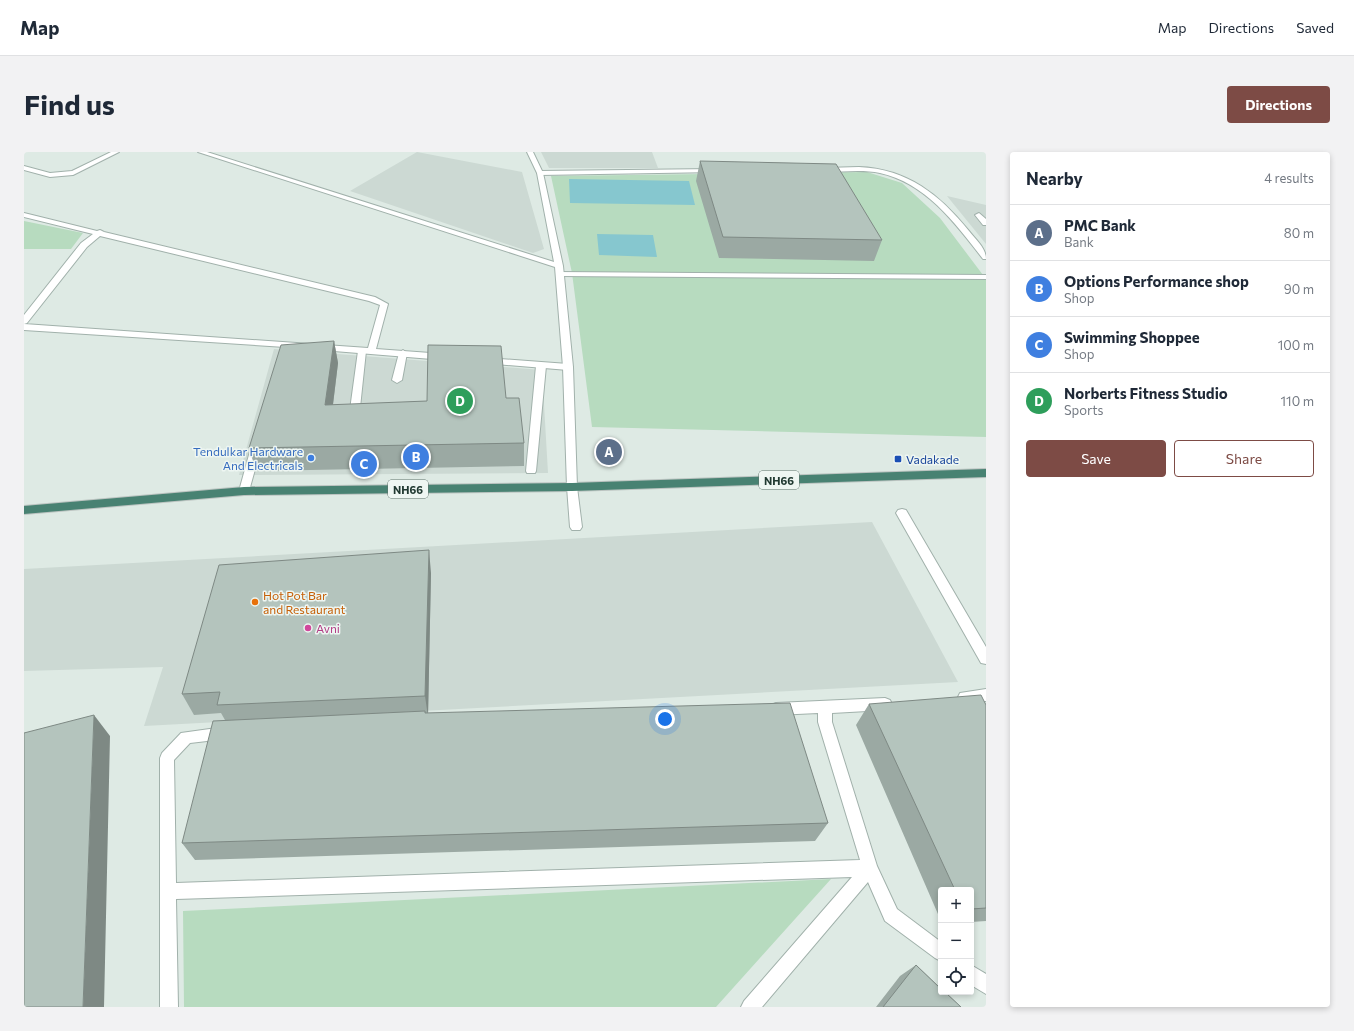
<!DOCTYPE html>
<meta charset="utf-8">
<style>
body{margin:0;font-family:Commissioner,sans-serif;background:#f2f2f3;color:#1f2937}
.controls{position:absolute;right:12px;bottom:12px;display:grid;overflow:hidden;border-radius:4px;box-shadow:0 2px 6px #0003}
.controls button{width:36px;height:36px;display:grid;place-items:center;padding:0;border:0;border-bottom:1px solid #e0e1e3;background:#fff;color:#1f2937;font:20px sans-serif}
.you{position:absolute;left:641px;top:567px;width:14px;height:14px;margin:-10px;border:3px solid #fff;border-radius:50%;background:#1a73e8;box-shadow:0 0 0 6px #1a73e833}
.badge{display:grid;place-items:center;width:26px;height:26px;border-radius:50%;background:#7d4b45;color:#fff;font-size:13px;font-weight:700}
.pin{position:absolute;translate:-50% -50%;border:2px solid #fff;box-shadow:0 1px 4px #0006}
.list{margin:0;padding:0;list-style:none}
h2{display:flex;justify-content:space-between;align-items:center;height:52px;margin:0;padding:0 16px;font-size:17px}
h2 small{font-size:13px;font-weight:400;color:#747a83}
.list li{display:grid;grid-template-columns:26px 1fr auto;gap:12px;align-items:center;box-sizing:border-box;height:56px;padding:0 16px;border-top:1px solid #e0e1e3}
.list b{display:block;font-size:15px;white-space:nowrap}
.list p{margin:0;font-size:13px;white-space:nowrap;color:#747a83}
.list em{font-size:13px;font-style:normal;color:#747a83}
.actions{display:flex;gap:8px;padding:12px 16px}
.actions a{flex:1;padding:9px 0;border:1px solid #7d4b45;border-radius:4px;text-align:center;font-size:14px;color:#7d4b45}
.actions .main{background:#7d4b45;color:#fff}
.icon{flex:none;width:22px;height:22px;fill:none;stroke:currentColor;stroke-width:2;stroke-linecap:round;stroke-linejoin:round}
.map{position:relative;flex:none;width:962px;height:855px;overflow:hidden;border-radius:4px}
header{display:flex;align-items:center;gap:24px;box-sizing:border-box;height:56px;padding:0 20px;background:#fff;border-bottom:1px solid #e0e1e3}
header strong{font-size:19px}
nav{display:flex;gap:22px;margin-inline-start:auto;font-size:14px}
.intro{display:flex;align-items:center;justify-content:space-between;box-sizing:border-box;height:96px;padding:0 24px}
h1{margin:0;font-size:28px}
.button{padding:10px 18px;border-radius:4px;background:#7d4b45;color:#fff;font-size:14px;font-weight:700}
main{display:flex;gap:24px;padding:0 24px}
aside{flex:1;background:#fff;border-radius:4px;box-shadow:0 2px 6px #0003}
.map>svg:first-child{display:block}
.built{fill:#ccd9d3}
.green{fill:#b7dbbf}
.water{fill:#86c7cf}
.lines{fill:none;stroke-linecap:round;stroke-linejoin:round}
.service-casing{stroke:#a1b1ab;stroke-width:2}
.minor-casing{stroke:#a1b1ab;stroke-width:2}
.tertiary-casing{stroke:#a1b1ab;stroke-width:2}
.trunk-casing{stroke:#bcc4c1;stroke-width:2}
.service{fill:#fff;fill-rule:evenodd}
.minor{fill:#fff;fill-rule:evenodd}
.tertiary{fill:#fff;fill-rule:evenodd}
.trunk{fill:#488272;fill-rule:evenodd}
.wall{fill:#9ba9a3}
.shaded-wall{fill:#7e8984}
.building{fill:#b4c4bd;stroke:#7e8984}
.shop-dot{fill:#3f7fe0;stroke:#eef6f2;stroke-width:1.5}
.transit-dot{fill:#1a4fb4;stroke:#eef6f2;stroke-width:1.5}
.food-dot{fill:#e8710a;stroke:#eef6f2;stroke-width:1.5}
.hotel-dot{fill:#d1479c;stroke:#eef6f2;stroke-width:1.5}
.labels{text-anchor:middle;dominant-baseline:central;stroke-width:3;stroke-linejoin:round;paint-order:stroke}
.shield{fill:#eef6f2;stroke:#5e726b;stroke-width:1}
.shield-label{font-size:11px;font-weight:bold;fill:#203931}
.shop-label{font-size:12px;fill:#366cbe;stroke:#eef6f2;text-anchor:end}
.transit-label{font-size:12px;fill:#164399;stroke:#eef6f2;text-anchor:start}
.food-label{font-size:12px;fill:#c56008;stroke:#eef6f2;text-anchor:start}
.hotel-label{font-size:12px;fill:#b23c85;stroke:#eef6f2;text-anchor:start}
</style>
<header>
<strong>Map</strong>
<nav><a>Map</a><a>Directions</a><a>Saved</a></nav>
</header>
<div class="intro"><h1>Find us</h1><a class="button">Directions</a></div>
<main>
<div class="map">
<svg width="962" height="855" viewBox="0 0 962 855">
<rect width="100%" height="100%" fill="#deeae4"/>
<!-- built -->
<path class="built" d="M393,0l105,20 22,77 -11,4 -183,-62z
M517,0h111l6,16h-109z
M923,44l39,9v39z
M250,197l268,21 6,103 -309,2z
M848,370l86,160 -814,44 19,-59 -139,4v-102z"/>
<!-- green -->
<path class="green" d="M843,20l35,11 38,35 46,61v158l-394,-10 -20,-154 -21,-97z
M0,69l59,12 -12,16h-47z
M807,727l-115,128h-532l-1,-96z"/>
<!-- water -->
<path class="water" d="M545,27l120,2 6,24 -125,-2z
M573,82l56,1 4,22 -58,-2z"/>
<g class="lines">
<!-- service casing -->
<g class="service-casing">
<path id="service" d="M955,61l7,6v6h-3l-8,-10z
M533,120l429,3v4l-426,-3 -4,-2z
M338,196l4,3 -7,66 -5,3 -5,-3 9,-66z
M379,198l4,3 -5,27 -5,3 -5,-3 7,-27z
M517,211l5,3 -10,105 -1,2h-8l-1,-2 10,-105z
M233,289l5,3 -13,47 -1,3h-8l-1,-3 13,-47z
M962,537v12l-21,2 -5,-2 -2,-4 2,-4z
M861,546l5,2 2,4 -2,4 -5,2 -53,3v9l45,144 20,43 44,33v19l-6,-3 -50,-37 -17,-39 -106,125h-21l3,-6 108,-124 -676,22 2,108h-18v-249l2,-5 19,-20 43,-6 5,2 2,4 -2,4 -5,2 -34,4 -16,17 2,123 684,-23 -42,-138v-9l-42,2 -5,-2 -2,-4 2,-4 5,-2z
M947,813l15,9v20l-15,-9z"/>
</g>
<!-- minor casing -->
<g class="minor-casing">
<path id="minor" d="M87,0h8l-46,23 -23,2 -26,-7v-4l26,7 22,-2z
M835,15c49,2 81,28 110,64 7,9 17,17 17,28h-3c-27,-35 -57,-76 -103,-86 -18,-4 -37,-1 -55,-1l-3,-2 3,-2z
M691,17l2,1v2l-177,3 -3,-2 3,-2z
M0,61l73,18 3,-1 4,2 271,65 13,7 -12,45 68,5 4,3 -4,3 -159,-13 -261,-17v-6l344,24 12,-43 -11,-4 -269,-65 -13,11 -60,76 -3,1v-9l57,-72 12,-9 -69,-17z
M462,206l82,6 5,3 -5,3 -85,-7 -2,-2z
M878,357l4,1 80,137v17l-5,-1 -85,-150 2,-3z"/>
</g>
<!-- tertiary casing -->
<g class="tertiary-casing">
<path id="tertiary" d="M174,0h9l347,110 -17,-89 -10,-21h6l10,21 20,93 10,101 4,120 5,40 -2,3h-8l-2,-3 -3,-40 -4,-120 -8,-100z"/>
</g>
<!-- trunk casing -->
<g class="trunk-casing">
<path id="trunk" d="M962,317v8l-414,14 -328,4 -220,19v-8l220,-19 328,-4z"/>
</g>
<!-- service -->
<use href="#service" class="service"/>
<!-- minor -->
<use href="#minor" class="minor"/>
<!-- tertiary -->
<use href="#tertiary" class="tertiary"/>
<!-- trunk -->
<use href="#trunk" class="trunk"/>
</g>
<!-- wall -->
<path class="wall" d="M676,9l182,79 -8,21 -155,-3 -23,-77z
M310,189l4,22 -5,42 173,-7 18,45v23l-268,5 -7,-23z
M407,421l-3,140 400,110 -13,18 -620,19 -13,-17 43,-123 -4,-7 -27,2 -12,-21z
M845,552l117,1v216l-15,1v-32h-30v31l-85,-196z
M892,813l45,42h-85l24,-31z"/>
<!-- shaded-wall -->
<path class="shaded-wall" d="M310,189l4,22 -8,65 -5,-23z
M405,398l2,23 -3,144 -3,-21z
M70,563l16,21 -6,271h-21z"/>
<!-- building -->
<path class="building" d="M676,9l136,3 46,76 -159,-3z
M310,189l-9,64 102,-4 1,-56 73,1 5,52h13l5,45 -275,5 32,-103z
M405,398l-4,146 -208,9 3,-13 -38,2 37,-129z
M957,543l5,10v203l-15,1v-19h-16l-86,-186z
M766,551l38,120 -646,20 31,-122 212,-10v2z
M70,563l-11,292h-59v-274z
M892,813l25,24v3h4l16,15h-78z"/>
<!-- markers -->
<circle class="shop-dot" cx="287" cy="306" r="4"/>
<rect class="transit-dot" x="870" y="303" width="8" height="8" rx="2"/>
<circle class="food-dot" cx="231" cy="450" r="4"/>
<circle class="hotel-dot" cx="284" cy="476" r="4"/>
<g class="labels">
<!-- shield labels -->
<g class="shield">
<rect x="735" y="319" width="40" height="18" rx="3"/>
<rect x="364" y="328" width="40" height="18" rx="3"/>
</g>
<g class="shield-label">
<text x="755" y="328">NH66</text>
<text x="384" y="337">NH66</text>
</g>
<!-- shop labels -->
<g class="shop-label">
<text x="279" y="299">Tendulkar Hardware<tspan x="279" dy="14">And Electricals</tspan></text>
</g>
<!-- transit labels -->
<g class="transit-label">
<text x="882" y="307">Vadakade</text>
</g>
<!-- food labels -->
<g class="food-label">
<text x="239" y="443">Hot Pot Bar<tspan x="239" dy="14">and Restaurant</tspan></text>
</g>
<!-- hotel labels -->
<g class="hotel-label">
<text x="292" y="476">Avni</text>
</g>
</g>
</svg>
<div class="controls">
<button>+</button>
<button>−</button>
<button><svg class="icon" aria-label="locate" viewBox="0 0 24 24"><circle cx="12" cy="12" r="6"/><path d="M12 2v4M12 18v4M2 12h4M18 12h4"/></svg></button>
</div>
<div class="you"></div>
<div class="pin badge" style="left:585px;top:300px;background:#5c6f8a">A</div>
<div class="pin badge" style="left:392px;top:305px;background:#3f7fe0">B</div>
<div class="pin badge" style="left:340px;top:312px;background:#3f7fe0">C</div>
<div class="pin badge" style="left:436px;top:249px;background:#2e9e5b">D</div>
</div>
<aside>
<h2>Nearby<small>4 results</small></h2>
<ul class="list">
<li><span class="badge" style="background:#5c6f8a">A</span><div><b>PMC Bank</b><p>Bank</p></div><em>80 m</em></li>
<li><span class="badge" style="background:#3f7fe0">B</span><div><b>Options Performance shop</b><p>Shop</p></div><em>90 m</em></li>
<li><span class="badge" style="background:#3f7fe0">C</span><div><b>Swimming Shoppee</b><p>Shop</p></div><em>100 m</em></li>
<li><span class="badge" style="background:#2e9e5b">D</span><div><b>Norberts Fitness Studio</b><p>Sports</p></div><em>110 m</em></li>
</ul>
<div class="actions"><a class="main">Save</a><a>Share</a></div>
</aside>
</main>
